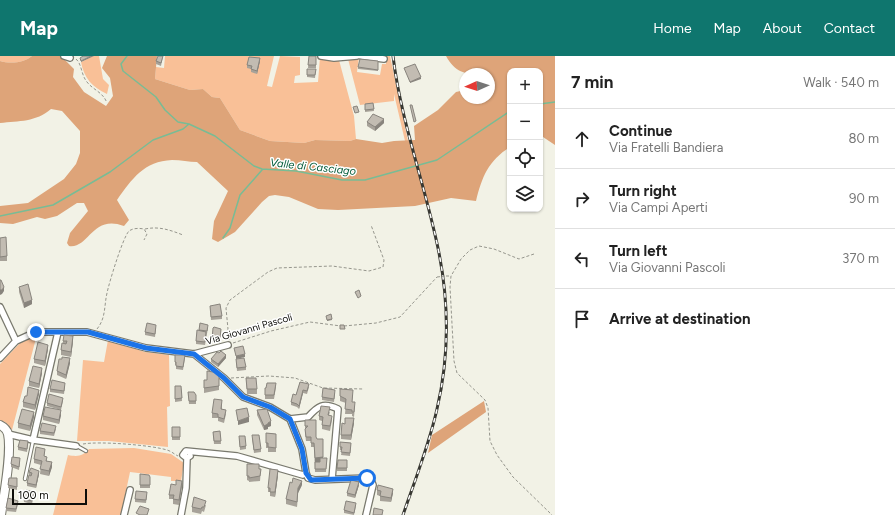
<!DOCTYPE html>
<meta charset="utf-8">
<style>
body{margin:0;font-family:Figtree,sans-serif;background:#f2f2f2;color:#222}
.controls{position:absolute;right:12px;top:12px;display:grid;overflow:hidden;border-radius:8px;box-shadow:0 1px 3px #0004}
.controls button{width:36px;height:36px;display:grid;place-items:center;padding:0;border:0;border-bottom:1px solid #e0e0e0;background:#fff;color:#222;font:20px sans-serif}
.compass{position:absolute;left:459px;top:12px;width:36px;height:36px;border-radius:50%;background:#fff;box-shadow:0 1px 3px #0004;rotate:267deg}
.scale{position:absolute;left:12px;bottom:10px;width:75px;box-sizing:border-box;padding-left:4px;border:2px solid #0e0e0a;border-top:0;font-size:11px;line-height:14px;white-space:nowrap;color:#0e0e0a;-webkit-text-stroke:3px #fff;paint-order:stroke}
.stop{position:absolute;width:12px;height:12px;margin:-9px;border:3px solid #1a73e8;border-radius:50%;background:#fff}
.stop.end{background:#1a73e8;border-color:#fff;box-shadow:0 1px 4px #0008}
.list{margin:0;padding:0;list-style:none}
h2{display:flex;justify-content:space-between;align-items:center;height:52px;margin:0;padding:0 16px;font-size:17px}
h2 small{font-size:13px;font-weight:400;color:#767676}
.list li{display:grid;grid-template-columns:26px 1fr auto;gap:12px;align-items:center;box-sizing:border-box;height:60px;padding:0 16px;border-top:1px solid #e0e0e0}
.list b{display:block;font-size:15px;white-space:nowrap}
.list p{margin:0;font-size:13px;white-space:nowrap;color:#767676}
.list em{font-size:13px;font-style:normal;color:#767676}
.icon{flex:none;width:22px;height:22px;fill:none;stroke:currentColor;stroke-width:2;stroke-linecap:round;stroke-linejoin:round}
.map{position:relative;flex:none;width:555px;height:459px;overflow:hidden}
header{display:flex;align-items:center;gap:24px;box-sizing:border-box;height:56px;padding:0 20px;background:#0f766e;color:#fff}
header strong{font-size:19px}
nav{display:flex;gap:22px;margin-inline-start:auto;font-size:14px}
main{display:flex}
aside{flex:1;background:#fff}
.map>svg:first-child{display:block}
.green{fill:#f9c097}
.forest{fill:#dea479}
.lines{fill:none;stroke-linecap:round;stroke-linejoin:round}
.stream{stroke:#78bc95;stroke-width:1.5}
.lane-casing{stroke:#79796e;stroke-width:4.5}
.street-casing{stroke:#79796e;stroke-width:8}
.secondary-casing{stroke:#79796e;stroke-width:10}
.path{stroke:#96968d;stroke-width:1;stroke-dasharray:3 2;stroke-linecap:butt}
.lane{stroke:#fff;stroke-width:2.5}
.street{stroke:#fff;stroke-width:5.5}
.secondary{stroke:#fff;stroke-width:8}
.rail-casing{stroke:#383832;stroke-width:3}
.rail{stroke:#fff;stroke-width:1.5;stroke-dasharray:4.5;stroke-linecap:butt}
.path-bridge{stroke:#96968d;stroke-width:1;stroke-dasharray:3 2;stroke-linecap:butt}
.wall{fill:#a7a299}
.shaded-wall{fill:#88847d}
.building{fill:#c2bcb2;stroke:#88847d}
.route{stroke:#1a73e8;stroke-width:5}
.labels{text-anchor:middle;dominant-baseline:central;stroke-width:3;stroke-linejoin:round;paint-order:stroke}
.street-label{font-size:10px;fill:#0e0e0a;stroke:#fff}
.water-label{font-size:11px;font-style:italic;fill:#005936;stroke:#fff}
</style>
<header>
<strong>Map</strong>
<nav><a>Home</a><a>Map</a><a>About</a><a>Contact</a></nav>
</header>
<main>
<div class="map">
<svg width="555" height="459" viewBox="0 0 555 459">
<rect width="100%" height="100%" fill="#f2f2e6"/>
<!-- green -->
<path class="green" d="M0,0h32c-8,7 -22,8 -32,5z
M93,0h6l4,23 6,6 -2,9c-15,-7 -23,-16 -26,-32z
M165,0h109l-7,30 5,1 8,-31 20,1v18l-5,1 -1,7 24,-1 2,-25 19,3 15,56 2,23 -6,2 -35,-1 -11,3 -34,-2 -30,-11 -20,-32 -8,-1 -9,-8 -13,1 -35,-11 1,-12 8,1z
M386,0h4l18,85h-3l-11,-47v7l-34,4 -12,-46 11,-2 -2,15 23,3 2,-11h4z
M35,281v5l-23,88 -7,-8 -5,-1v-57l22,-23z
M108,284l37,12 24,3 1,51 -3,1 1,40 -59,-6h-32l6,-81 21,2z
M134,392l37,6 13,9 -3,18h-10v-4l-41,-5 -9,43h-68l15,-60c10,2 15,1 21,-6z"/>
<!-- forest -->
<path class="forest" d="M32,0h29l13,13 -1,8 11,15 22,14 7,-10 -3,-18 -8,-10 5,-12h50l-2,23 35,11 13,-1 9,8 8,1 20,32 30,11 34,2 11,-3 35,1 6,-2 26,4 12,-2 21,-1 -1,-14 24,-16 18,-18 9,-2v8h24v-24c-20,0 -32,2 -43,-18h109v89l-15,-10v-64h-30v76c-22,14 -28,30 -34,54l-25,-3 -36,8 -77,4 -20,-1 -29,-12 -14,-2 -6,1 -7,6 -27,30 -17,10 -6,-3 2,-18 14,-30 -31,-29c-8,0 -16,-2 -25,-2 -28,1 -40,19 -55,40l12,20 -5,6c-32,-12 -35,23 -55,20l-2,-3 3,-10 18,-22 -4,-8h-7l-20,13 -12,3 -8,-2 -24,7 -13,-1v-17l28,-3 36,-24 12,-15 4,-11v-22l-18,-20 -11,-2c-15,13 -32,12 -51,14v-62c10,3 24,2 32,-5z
M484,345l2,11 -58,41 4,-18z"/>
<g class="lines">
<!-- stream -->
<path class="stream" d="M127,0l-6,8 2,7 33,26 9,13 13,12 11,2 26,12 39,30 8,3 34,2 46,9h23l72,-20 73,-49
M540,48l15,-2
M0,160l53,-11 57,-33 43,-32 30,-11 6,-5
M223,182l7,-10 10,-33 22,-25"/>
<!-- lane casing -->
<g class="lane-casing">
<path id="lane" d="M77,390l9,5
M25,423l8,-38"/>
</g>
<!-- street casing -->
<g class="street-casing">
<path id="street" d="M64,0l6,2
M321,0l13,2 23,-2
M361,0l23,3
M0,251l16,34
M194,298l30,24 19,19 27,10 20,12 18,-2c10,-11 15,-15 30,-8l-6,70
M0,302l16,-17 20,-9h51l59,16 48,6 34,-9
M290,363l12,30 4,24
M8,378l25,6 43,6
M33,384l25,-108
M187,402l-4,-3 3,-4 51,5 66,19 3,-2 2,5 7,2 52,-2 4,2 2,5 -7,30
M124,459l6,-25
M181,459l5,-27 1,-30 3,-2"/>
</g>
<!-- secondary casing -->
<g class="secondary-casing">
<path id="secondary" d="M0,369c4,2 7,5 8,9 4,19 -4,60 -7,81"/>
</g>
<!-- path -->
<path class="path" d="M76,3c6,5 5,16 11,23 6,8 16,10 20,21
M145,173c14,-3 25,1 38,6
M534,198l-15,5 -25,-10 -15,-3 -9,4 -9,9 -10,17 -1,11 4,74 3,12 28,27 3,8 2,33 7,14 16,22 39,38
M446,220h4
M344,270l32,-3 24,-6 37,-40
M97,273c9,-11 7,-23 10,-36 2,-10 16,-56 22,-62 4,-3 10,-3 15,-2l3,5 -3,6
M229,284l-3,-32 4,-8 38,-28 9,-4 55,-2 37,5 14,-4 1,-7 -13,-35
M233,287l38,-12 39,-9 31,4
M231,322l38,-2 26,2 28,10 40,1
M83,388c16,-3 68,1 84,6 4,1 7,4 11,6"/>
<!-- lane -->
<use href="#lane" class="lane"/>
<!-- street -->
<use href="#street" class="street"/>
<!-- secondary -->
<use href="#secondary" class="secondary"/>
<!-- rail casing -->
<g class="rail-casing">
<path id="rail" d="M393,0c8,67 33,131 46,197 10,51 10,105 -2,156 -8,36 -22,71 -34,106"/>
</g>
<!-- rail -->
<use href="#rail" class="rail"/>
<!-- path-bridge -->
<path class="path-bridge" d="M437,221l9,-1"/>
</g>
<!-- wall -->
<path class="wall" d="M163,0l-2,10 -5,-2v-3z
M309,0h7v12h-8z
M260,5l-3,13 -6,-2v-3l-4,-1v-3z
M378,5v10l-20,-2v-2z
M316,13l-1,9 -8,-1v-2z
M373,47l1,8 -9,1v-8z
M367,66l17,1 -9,8 -8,-5z
M0,182l7,18v5h-7z
M19,231l13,17 -8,4 -5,-16z
M210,250l12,10v3l-11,1z
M200,267l8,5 -3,17 -9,-1v-3l3,-10z
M156,272l-1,9 -10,-2v-3z
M221,273l-1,14 -8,-1v-3z
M63,285h10l-2,16 -10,-2v-5l2,-6z
M48,293l-3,17 -11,-3v-4z
M175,299l10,3 -2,12 -7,-1v-4h-1z
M226,302l-8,9 -7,-5v-3z
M62,303l8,4 -4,16 -9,-4v-4z
M236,303l10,8v3l-9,1z
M42,317l-3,15 -10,-2v-5z
M219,317v17l-15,3v-13h3z
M246,322l11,11v5h-10z
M300,326l9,5 -2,7 -4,-1 -4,16 -2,-2 -6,-2v-3l5,-7z
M65,330l-1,8 -14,-2v-3z
M175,330h6l1,15 -7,1z
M276,331l-2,12h-9v-11z
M188,336l8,3v9h-7z
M335,337l-1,9 -12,-2v-3z
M39,338l-4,16 -12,-3v-5l4,-6z
M353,339l-1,7 3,5 -1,10 -2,-1v-2h-7l1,-11 -6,-2v-5z
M63,345l-2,9 -14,-4v-3z
M222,348v5l4,5 -2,9 -6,-2v-3h-6v-5z
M257,354l14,16 -3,1v2l-4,1 -7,-15z
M330,356l-1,3 3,5 -2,11 -8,-2v-8l-3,-1v-4z
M61,359l-2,9 -16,-4v-4z
M34,361l-4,14 -12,-3v-5z
M305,364l11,17 7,21h4l-1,14h-11l-1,-25h-3v-6h-5l-1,-8z
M354,367l-3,17 -10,-1v-4l4,-11z
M172,371h8v13h-8z
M56,373l-2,7 -14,-2v-3z
M220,375l1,13h-7l-1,-12z
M266,377l10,1v18h-8v-4h-2z
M239,380l7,10v3l-6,1z
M252,382l9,11v3l-7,1z
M340,386l11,1 -1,13 -9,-1 1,-5h-2z
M28,388l-1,8 -9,-2v-3z
M45,397l-1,3 3,5 5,6 -3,9 -9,-2 1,-9 -7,-2v-4z
M347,404v11h-10v-3z
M20,405l-1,9 -8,-3v-3z
M247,408l14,5 -1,12 -11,1v-1l-2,-1z
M29,416l10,2 -3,14 -9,-2v-3l4,-7 -2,-1z
M140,418l10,3v11h-10z
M278,419l-3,22 -5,-1v-4h-2v-4z
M9,422h8v12l-9,-2z
M182,429l-3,20 -6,-1v-5h-4v-4z
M302,429l-4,8 -1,14 -11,-3v-5z
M359,429l-4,13 -8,-2v-3z
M377,434l16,3 -2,9 -11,-1v-5l-3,-1z
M23,436l11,3 -2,9 -8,-2z
M147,439l-1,8 -11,-1v-3z
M18,448l-2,8 -10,-1v-3z
M206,449l-2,7 -2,-1 -1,3 -9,-2v-5z
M356,450l-2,9 -10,-2v-3z"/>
<!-- shaded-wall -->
<path class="shaded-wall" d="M91,0h3l-13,6v-1z
M260,2v3l-3,13v-3z
M421,21v2l-11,4v-1z
M384,63v4l-9,8v-4z
M4,231v4l-2,3 -2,1v-5z
M32,244v4l-8,4v-5z
M332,263v1l-5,1v-1z
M73,280v5l-2,16v-5z
M48,289v4l-3,17v-5z
M245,298v3l-9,2v-3z
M226,299v3l-8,9v-3z
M70,302v5l-4,16v-4z
M42,312v5l-3,15v-4z
M39,334v4l-4,16v-5z
M303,334v3l-4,16v-3z
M61,354v5l-2,9v-4z
M34,356v5l-4,14v-5z
M249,361v5l-11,3v-4z
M354,362v5l-3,17v-5z
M271,365v5l-3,1v2l-4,1v-4l4,-3z
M323,401v4l-8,2v-5z
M52,406v5l-3,9v-5z
M278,414v5l-3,22v-5z
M39,415v3l-3,14v-3z
M182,425v4l-3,20v-5z
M302,425v4l-4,8 -1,14 1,-19z
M359,426v3l-4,13v-3z
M393,433v4l-2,9v-4z"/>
<!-- building -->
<path class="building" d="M83,0h8l-10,5 -1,-3z
M158,0h5l-2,7 -5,-2z
M309,0h7v9h-8z
M249,1l11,1 -3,13 -6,-2 1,-3 -5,-1z
M360,3l18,2v9l-20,-3z
M415,8l6,13 -11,5 -6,-14z
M307,13h9l-1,6h-8z
M373,47l1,6 -9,1v-6z
M410,49h2l4,16 -2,1z
M357,50l2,6 -4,1 -2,-6z
M373,58l11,5 -9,8 -8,-5z
M6,181l1,19 -7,1v-19z
M0,224h1l3,7 -2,3h-2z
M28,228l4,16 -8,3 -5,-16z
M359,234l2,6 -3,2 -3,-6z
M220,248l2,12 -11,1 -1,-11z
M331,258l1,5 -5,1 -1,-4z
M147,267l9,2 -1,9 -10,-2z
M200,267l8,2 -1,6 -8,-1z
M340,269h4l1,4h-5z
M214,271l7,2 -1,11 -8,-1 1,-11z
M197,274l9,2 -1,10 -9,-1z
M64,279l9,1 -2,16 -10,-2 1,-7 4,1 1,-3h-4z
M38,286l10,3 -3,16 -11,-2z
M243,290l2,8 -9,2 -2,-8z
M221,295l5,4 -8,9 -7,-5 6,-7 2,1z
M175,299h10l-2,12 -7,-1v-4h-1z
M62,301l8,1 -4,17 -9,-4 2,-12h3z
M244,302l2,9 -9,1 -1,-9z
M33,310l9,2 -3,16 -10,-3z
M207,315l12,2v13l-15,2v-8h3z
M246,322h10l1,11h-10z
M52,324l13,3 -1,8 -14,-2z
M300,326l9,2 -2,7 -4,-1 -4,16 -2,-2 -6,-2 2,-8 3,1z
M267,327h9l-2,12h-9v-7h1z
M175,330h6l1,12 -7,1z
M28,331l11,3 -4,15 -12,-3 2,-6h2z
M323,332l12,2 -1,9 -12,-2z
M340,333l13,1 -1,12h3l-1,10h-2v-2l-7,-1 1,-10 -6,-3z
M188,336h6l2,3v6h-7z
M49,338l14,4 -2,9 -14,-4z
M214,343l8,1 -1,9 5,1 -2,9 -6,-2v-3l-6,-1z
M321,350l9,1 -2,8 4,1 -2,10 -8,-1 1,-8 -4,-1z
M45,351l16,3 -2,10 -16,-4z
M247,352l2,9 -11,4 -2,-11z
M22,353l12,3 -4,14 -12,-3z
M267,353l4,12 -3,2v1l-4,2 -7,-16z
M345,362h9l-3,17h-10l1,-12 3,1z
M305,364h11v17l1,2h6v18l-8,1 -1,-15h-3v-6h-5l-1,-8 3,-3h-3z
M42,367l14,3 -2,7 -14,-2z
M172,371h8v10h-8z
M220,375l1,10h-7l-1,-9z
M266,377l10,1v14l-8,-1v-4h-2z
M252,379h7l2,14 -7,1z
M239,380h6l1,10 -6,1z
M20,384l8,1 -1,8 -9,-2z
M340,386l11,1 -1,10 -9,-1 1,-5h-2z
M36,391l9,2 -1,7 3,1 -1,4 6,1 -3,9 -9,-2 2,-8 -8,-2z
M12,401l8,1 -1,9 -8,-3z
M320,402h7l-1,11h-11v-7h5z
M338,404h9v8h-10z
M247,408h12v5h2l-1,7 -11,2v-2h-2z
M31,412l8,3 -3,14 -9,-2 2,-8 2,1 1,-3 -3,-1z
M270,413l8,1 -3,22h-5v-4h-2z
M140,418l9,1 1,2v8h-10z
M9,422h8v9l-9,-2z
M293,422l9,3 -4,7 -1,14 -11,-3 4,-17 2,1z
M176,424l6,1 -3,19 -6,-1 1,-4h-5l2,-11 5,1z
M351,424l8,2 -4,13 -8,-2z
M378,429l15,4 -2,9 -11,-2 1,-5 -4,-1z
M26,434l8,2 -2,9 -8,-2 -1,-7h2z
M136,435l11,1 -1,8 -11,-1z
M194,441l12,4 -2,6h-2l-1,2 -9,-2z
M8,442l10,3 -2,8 -10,-1z
M346,445l10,2 -2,10 -10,-3z
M140,450l9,3 -2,6h-7l-4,-2z
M374,452l9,2 -1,5h-9z"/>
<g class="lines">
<!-- route -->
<path class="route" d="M36,276h52l58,16 48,6 30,24 19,19 27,10 20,12 12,30 4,24 5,7 56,-2"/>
</g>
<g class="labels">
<!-- street labels -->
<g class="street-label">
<text transform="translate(249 273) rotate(-16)">Via Giovanni Pascoli</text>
</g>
<!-- water labels -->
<g class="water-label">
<text transform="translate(313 111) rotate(6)">Valle di Casciago</text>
</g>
</g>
</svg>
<div class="controls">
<button>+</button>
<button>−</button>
<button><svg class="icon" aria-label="locate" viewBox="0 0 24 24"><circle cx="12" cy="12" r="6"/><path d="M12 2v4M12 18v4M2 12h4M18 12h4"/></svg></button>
<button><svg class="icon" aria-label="layers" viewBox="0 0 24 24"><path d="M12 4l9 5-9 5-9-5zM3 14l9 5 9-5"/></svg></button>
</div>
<svg class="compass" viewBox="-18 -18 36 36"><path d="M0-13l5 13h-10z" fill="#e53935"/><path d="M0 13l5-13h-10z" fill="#767676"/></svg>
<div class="scale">100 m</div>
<div class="stop" style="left:367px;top:422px"></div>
<div class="stop end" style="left:36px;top:276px"></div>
</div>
<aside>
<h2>7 min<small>Walk · 540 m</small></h2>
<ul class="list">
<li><svg class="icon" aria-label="ahead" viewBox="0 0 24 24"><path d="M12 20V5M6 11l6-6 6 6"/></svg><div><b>Continue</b><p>Via Fratelli Bandiera</p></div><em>80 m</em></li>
<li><svg class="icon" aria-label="right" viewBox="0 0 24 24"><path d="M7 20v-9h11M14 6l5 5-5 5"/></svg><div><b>Turn right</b><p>Via Campi Aperti</p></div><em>90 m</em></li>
<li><svg class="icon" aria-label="left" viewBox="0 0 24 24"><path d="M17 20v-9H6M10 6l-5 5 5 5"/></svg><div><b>Turn left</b><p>Via Giovanni Pascoli</p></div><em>370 m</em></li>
<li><svg class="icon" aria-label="arrive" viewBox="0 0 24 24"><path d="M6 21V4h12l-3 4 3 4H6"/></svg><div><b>Arrive at destination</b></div></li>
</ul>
</aside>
</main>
